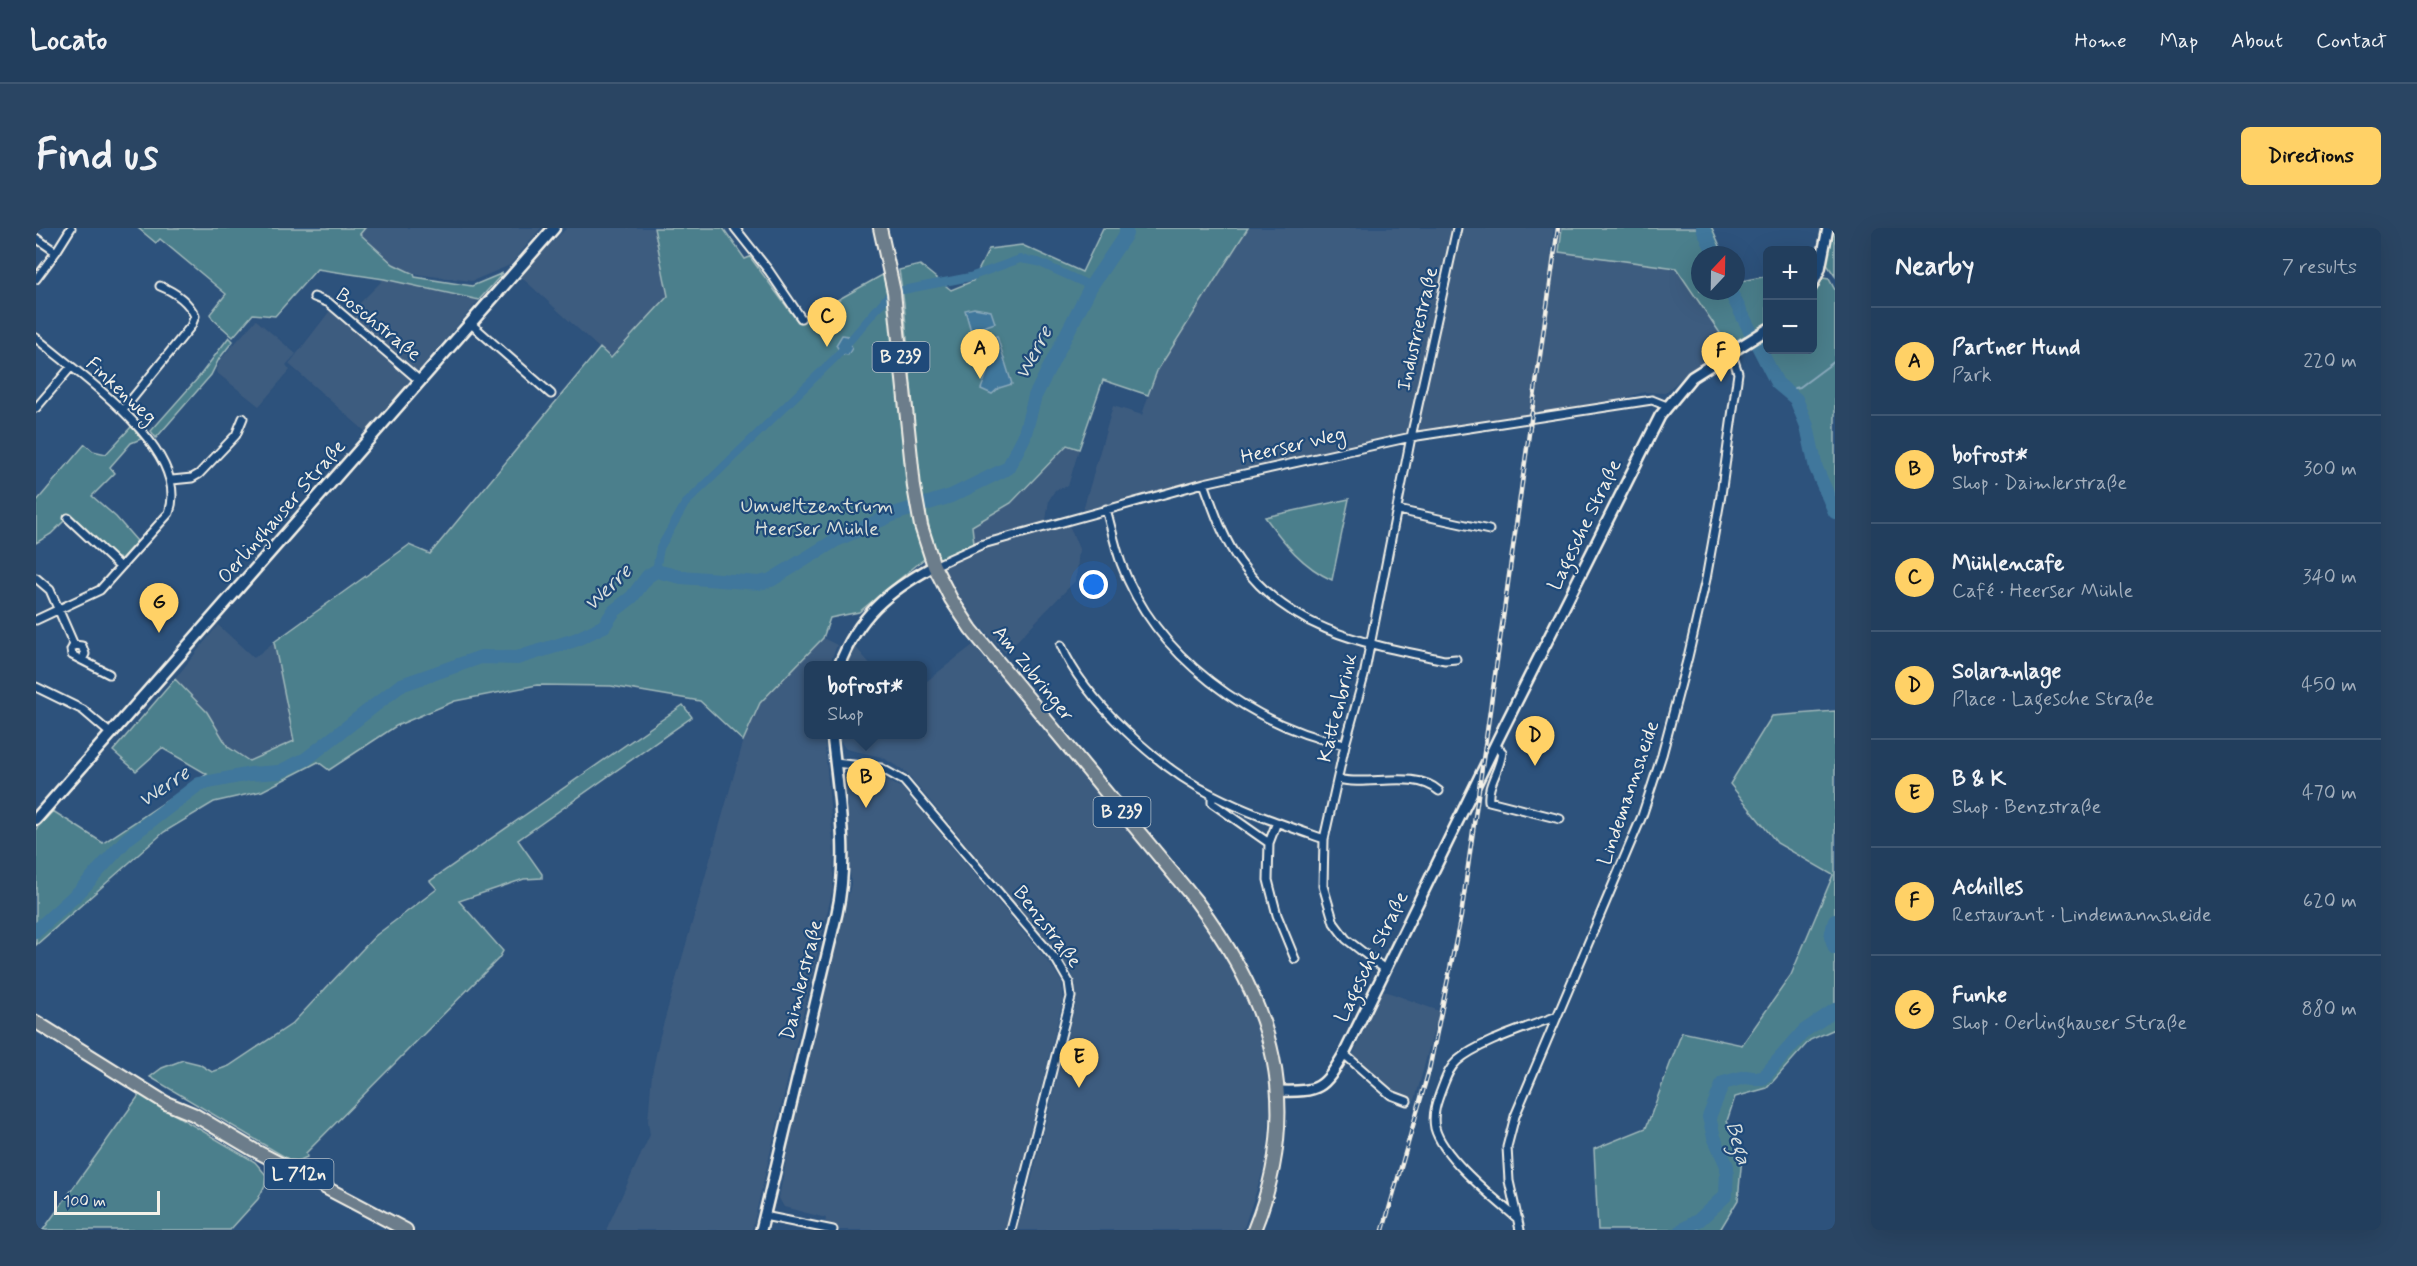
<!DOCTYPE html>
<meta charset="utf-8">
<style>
body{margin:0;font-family:Mynerve,sans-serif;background:#2a4563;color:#f1f3f6}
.controls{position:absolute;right:18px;top:18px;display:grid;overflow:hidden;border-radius:9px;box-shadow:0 6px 24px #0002}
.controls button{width:54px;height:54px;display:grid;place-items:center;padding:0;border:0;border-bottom:2px solid #3f5772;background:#223e5d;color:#f1f3f6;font:30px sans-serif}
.compass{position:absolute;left:1655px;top:18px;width:54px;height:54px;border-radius:50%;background:#223e5d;box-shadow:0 6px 24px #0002;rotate:22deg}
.scale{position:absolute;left:18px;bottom:15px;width:106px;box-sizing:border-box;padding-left:6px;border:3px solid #f4f1e8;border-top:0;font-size:16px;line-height:21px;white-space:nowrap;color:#f4f1e8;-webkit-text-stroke:4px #1f4a7a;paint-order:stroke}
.you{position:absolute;left:1058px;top:357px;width:21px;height:21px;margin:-15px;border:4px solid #fff;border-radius:50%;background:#1a73e8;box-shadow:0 0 0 9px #1a73e833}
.badge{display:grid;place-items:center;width:39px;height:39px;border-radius:50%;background:#ffd166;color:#111;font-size:20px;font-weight:700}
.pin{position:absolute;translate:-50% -50px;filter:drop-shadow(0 2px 3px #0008)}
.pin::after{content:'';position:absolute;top:32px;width:21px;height:18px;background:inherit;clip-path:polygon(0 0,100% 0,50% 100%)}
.popup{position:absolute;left:768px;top:433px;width:123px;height:78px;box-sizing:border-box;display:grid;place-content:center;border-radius:9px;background:#223e5d;filter:drop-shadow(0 2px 4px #0005);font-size:20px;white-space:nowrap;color:#a2aebc}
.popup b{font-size:22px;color:#f1f3f6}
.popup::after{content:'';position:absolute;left:50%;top:100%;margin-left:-12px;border:12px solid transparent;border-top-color:#223e5d}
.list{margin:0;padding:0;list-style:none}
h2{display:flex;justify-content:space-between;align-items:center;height:78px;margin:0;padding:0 24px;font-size:26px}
h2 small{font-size:20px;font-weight:400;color:#a2aebc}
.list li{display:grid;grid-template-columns:39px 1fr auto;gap:18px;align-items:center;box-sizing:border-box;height:108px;padding:0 24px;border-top:2px solid #3f5772}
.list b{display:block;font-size:22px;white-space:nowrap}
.list p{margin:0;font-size:20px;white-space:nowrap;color:#a2aebc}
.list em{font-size:20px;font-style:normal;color:#a2aebc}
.map{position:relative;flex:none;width:1799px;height:1002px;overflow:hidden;border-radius:9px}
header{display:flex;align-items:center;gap:36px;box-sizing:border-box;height:84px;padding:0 30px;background:#223e5d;border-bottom:2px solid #3f5772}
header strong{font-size:28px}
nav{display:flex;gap:33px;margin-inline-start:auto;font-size:21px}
.intro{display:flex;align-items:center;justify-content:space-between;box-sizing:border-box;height:144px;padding:0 36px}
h1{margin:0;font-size:42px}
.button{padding:15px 27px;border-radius:9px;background:#ffd166;color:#111;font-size:21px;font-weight:700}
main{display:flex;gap:36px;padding:0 36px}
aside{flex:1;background:#223e5d;border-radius:9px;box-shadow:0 6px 24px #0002}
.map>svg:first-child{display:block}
.built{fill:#3e5c7f}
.green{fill:#4c7f8c;stroke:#a0b8ba;stroke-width:1.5}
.water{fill:#40779c;stroke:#88a8ba;stroke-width:1.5}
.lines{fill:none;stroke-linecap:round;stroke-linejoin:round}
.stream{stroke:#88a8ba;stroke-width:2}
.canal{stroke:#40779c;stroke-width:8}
.river{stroke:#40779c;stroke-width:14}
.minor-casing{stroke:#f4f1e8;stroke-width:11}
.tertiary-casing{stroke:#f4f1e8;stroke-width:14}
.secondary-casing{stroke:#f4f1e8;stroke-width:15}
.primary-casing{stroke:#f4f1e8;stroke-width:16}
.minor{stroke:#1f4a7a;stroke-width:7}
.tertiary{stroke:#1f4a7a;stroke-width:9}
.secondary{stroke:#1f4a7a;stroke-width:10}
.primary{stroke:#6c7d8b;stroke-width:12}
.rail-casing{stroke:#f4f1e8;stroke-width:4.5}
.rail{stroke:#1f4a7a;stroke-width:2;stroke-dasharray:7;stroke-linecap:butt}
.labels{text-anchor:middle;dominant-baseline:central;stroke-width:4.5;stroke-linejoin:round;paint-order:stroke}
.shield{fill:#1f4a7a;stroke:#b4bfc7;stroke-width:1.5}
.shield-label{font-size:18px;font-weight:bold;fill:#f4f1e8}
.street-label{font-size:20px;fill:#f4f1e8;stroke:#1f4a7a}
.park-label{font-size:20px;fill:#dbe0da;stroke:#1f4a7a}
.water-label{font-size:21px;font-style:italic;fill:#d9dfdd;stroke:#1f4a7a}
</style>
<header>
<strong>Locato</strong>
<nav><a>Home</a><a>Map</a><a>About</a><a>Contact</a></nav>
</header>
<div class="intro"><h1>Find us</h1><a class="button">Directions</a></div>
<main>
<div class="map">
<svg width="1799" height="1002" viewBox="0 0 1799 1002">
<rect width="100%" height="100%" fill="#2d527c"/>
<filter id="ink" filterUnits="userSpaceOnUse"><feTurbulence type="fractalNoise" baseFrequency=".0167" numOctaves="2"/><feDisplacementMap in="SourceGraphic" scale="12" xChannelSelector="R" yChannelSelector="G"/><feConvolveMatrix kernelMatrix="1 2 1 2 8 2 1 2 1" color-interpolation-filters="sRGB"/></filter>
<g filter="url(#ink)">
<!-- built -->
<path class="built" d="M329,0h176l-31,37 -38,16 -58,-7 -20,-10 -34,-31z
M531,0h87l14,68 -58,62 -91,-83z
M1212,0h306l-3,24 125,16 52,77 -40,27 -23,21 -21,-1 -35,11 -190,30 -90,18 -246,59 30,-104 29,9 15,-44z
M348,51l95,21 -113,132 -77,-68 40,-52 21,1z
M220,92l40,34 -10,11 4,5 -31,36 -43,-34 4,-12z
M1031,217l12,4 -11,37 -13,4 -6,10 -3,20 3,12 20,-7 10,24 -3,31 -71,73 -44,-47 -20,-37 34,-17 -3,-26 39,-23z
M182,397l36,33 20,-16 20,99 -45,20 -21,-14 -21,-35 -32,-33z
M787,410l14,7 -8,20 -20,1v68l15,1 10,119 -1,34 -81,342h-146l44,-95 -2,-14 4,-47 8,-38 85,-300 15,-33z
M817,416l18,21 -26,1z
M937,417l223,260 37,56 32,81 6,61 -5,60 -23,67h-419l2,-12 -42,-11 -5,-9 9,-49 63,-265 -6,-97 3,-7 7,-4 9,-2 14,3 24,11 148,176 12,19 1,17 -51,206 12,3 52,-207 -1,-18 -3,-12 -166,-200 -24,-15 -36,-8 -6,-8 -1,-6 84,-1v-50z
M1346,762l57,21 -24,89 -24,-8 -39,-35z"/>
<!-- green -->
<path class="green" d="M102,0h227l-5,6 33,30 21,10 1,3 57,9 31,-13 -24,27 -95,-21 -67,-10 -42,47 -22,-2 -20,23 -21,-19 -2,-4 16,-20 -66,-55 -4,4z
M618,0h69l22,31 5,-2 48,65 88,-49 38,286 -65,53 -29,6 -7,20 -63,65 -17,38 -43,-40 -89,-15 -74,-1 -82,16 -59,25 -67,44 -11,-8 -56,29 -48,11 -50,30 -128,113v-116l17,-18 50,32 104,-69 -45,-26 -26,23 -23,-20 62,-72 32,33 21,35 21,14 45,-20 -20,-99 135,-97 21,9 170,-206 11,10 57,-62z
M1067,0h145l-91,143 -9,24 -45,-15 -24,69 -12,-4 -56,58 -39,23 2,17 -38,17 -17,-82 -15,-175 -5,-33 21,-5 31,25 22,-9 16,-32 33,-4 60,27z
M1526,0h150l12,27h-24v36h36v-9l31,-6v48l-39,21 -52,-77 -117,-16z
M1796,0h3v48l-9,-13z
M1787,50l6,1 6,11v212l-17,-36 -9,-42 -11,-28 -19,-17 -21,-37 9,-7 1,15h44l1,-53z
M193,109l4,4 -14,18 -8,16 -55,63 -5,-7 47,-53z
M96,198l9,13 -10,4 -21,24 5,6 -23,23 24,21 21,24 -16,18 -8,-3 -44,-40 -18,18 -15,9v-41l49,-58 8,7 13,3z
M1313,271l-17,81c-29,-13 -48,-37 -67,-63z
M647,477l9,12 -174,123 24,34v4l-18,1 -65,22 44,50 -4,7 -193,195 1,4 -9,4 -8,-1 -140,-83 12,-9 21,-8 16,4 13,8 17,-6 63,-42 83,-88 62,-47 -7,-8z
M1799,483v318l-25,11 -43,48 -32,9 -8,24 15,36 -4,43 -18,30h-122l-4,-81 52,-21 36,-96 60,13 49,-70 42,-100 -56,-32 -47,-59 42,-68z
M104,866l115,68 11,13 -1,10 -7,14 -28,31h-187z"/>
<!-- water -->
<path class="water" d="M938,80l17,3 4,12 -24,8 -6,-21z
M806,107l6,1 4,12 -4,7 -6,-1 -7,7 -4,-3 8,-8 -3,-5z
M961,108l15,48 -13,4 -7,6 -11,-5 7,-19 -8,-29z"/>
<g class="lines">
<!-- stream -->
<path class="stream" d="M1749,162l15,-3 35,-26"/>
<!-- canal -->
<path class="canal" d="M867,62l67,-13 50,-18 18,3 53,24
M620,343l4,-23 25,-44 150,-146 52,-61"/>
<!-- river -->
<path class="river" d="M1667,0l12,27
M1694,63l47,92 19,16 11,27 9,42 19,44
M1799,692l-4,16 4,12
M0,703l44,-40 47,-52 72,-55 51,-10 29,-2 27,-13 95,-74 80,-28 36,1 58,-18 29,-14 10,-15 18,-14 16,-21 8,-5 25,6 78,6 12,-3 65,-40 58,-26 57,-18 57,-28 16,-31 11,-41 56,-110 35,-52v-6
M1646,1002l17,-10 27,-25 1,-29 -13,-29 -5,-20 14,-34 22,-6 17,2 42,-48 31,-21"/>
<!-- minor casing -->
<g class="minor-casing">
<path id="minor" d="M699,0l34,43 32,47
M0,10l20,14
M0,51l20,-27 15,-24
M278,69l15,6 91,78
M434,95l81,71
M0,110c42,36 156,111 133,175l-69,77 -64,30
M0,180l35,-41
M87,182l68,-84 4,-10c-7,-15 -20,-24 -35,-30
M136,252l20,-2 7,-4 37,-39 7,-17
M1168,255c10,27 19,56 36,79 50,70 127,82 205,98l11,-1
M1070,281c5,18 9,37 15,54 34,93 129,162 224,182
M1362,282l91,20
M32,290l52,49
M898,338l49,-22 221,-61 207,-46 241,-37 15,6
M0,350l14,12 24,55 -3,5 1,5 37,19
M38,417l8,1 3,8 -3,6
M1025,417c23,55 99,124 152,150 35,18 74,31 111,44
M0,459l47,23 28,24
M1459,517l7,7c-2,19 -15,32 -13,49l71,18
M799,535l46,5 23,13 153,180 12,21 2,15 -60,233
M1302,551c29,8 77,-10 101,12
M1176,567v8l57,40 8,-21
M1233,615l-1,37 9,35 18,44
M1350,742l-40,-31 -12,-16 -11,-37 1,-47 21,-94 19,-69 47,-239 46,-209
M1308,826l47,41 16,6
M728,988l69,14
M1482,991c-24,-21 -75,-61 -83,-91 -3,-14 2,-27 7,-40 4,-10 7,-20 15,-27 22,-19 72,-34 100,-45
M1484,1002l-11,-49 -2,-34 8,-31 127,-300 20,-61 26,-98 18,-78 15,-84 17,-122 -7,-22"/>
</g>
<!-- tertiary casing -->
<g class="tertiary-casing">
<path id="tertiary" d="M1776,58l8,-17 8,-41
M803,438c19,-50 49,-75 95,-100
M1243,863c41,1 44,-2 65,-37l154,-315 162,-323 32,-39 76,-48
M725,1002l76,-317c13,-58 1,-120 -5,-179"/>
</g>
<!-- secondary casing -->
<g class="secondary-casing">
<path id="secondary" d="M0,591l518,-591"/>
</g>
<!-- primary casing -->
<g class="primary-casing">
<path id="primary" d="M844,0l14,64 20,195 7,39 13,40 17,33 20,30 225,272c78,103 108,206 58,329
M0,794l130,81 27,11 61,36 152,80"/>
</g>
<!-- minor -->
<use href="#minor" class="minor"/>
<!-- tertiary -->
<use href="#tertiary" class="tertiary"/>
<!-- secondary -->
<use href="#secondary" class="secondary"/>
<!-- primary -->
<use href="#primary" class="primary"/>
<!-- rail casing -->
<g class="rail-casing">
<path id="rail" d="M1347,1002l46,-160 32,-154 97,-688"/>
</g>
<!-- rail -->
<use href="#rail" class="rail"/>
</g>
</g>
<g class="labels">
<!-- shield labels -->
<g class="shield">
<rect x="836.5" y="114" width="57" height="30" rx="4.5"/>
<rect x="1057.5" y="569" width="57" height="30" rx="4.5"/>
<rect x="228.5" y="931" width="69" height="30" rx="4.5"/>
</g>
<g class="shield-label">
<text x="865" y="129">B 239</text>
<text x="1086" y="584">B 239</text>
<text x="263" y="946">L 712n</text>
</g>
<!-- street labels -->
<g class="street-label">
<text transform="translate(342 97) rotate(39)">Boschstraße</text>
<text transform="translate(1382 101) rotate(-77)">Industriestraße</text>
<text transform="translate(85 163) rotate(43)">Finkenweg</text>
<text transform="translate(1257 218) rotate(-13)">Heerser Weg</text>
<text transform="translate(246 284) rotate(-49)">Oerlinghauser Straße</text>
<text transform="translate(1549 297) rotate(-64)">Lagesche Straße</text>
<text transform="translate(997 446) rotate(51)">Am Zubringer</text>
<text transform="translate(1302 480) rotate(-76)">Kattenbrink</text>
<text transform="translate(1593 565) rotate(-71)">Lindemannsheide</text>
<text transform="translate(1011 699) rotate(52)">Benzstraße</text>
<text transform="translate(1336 729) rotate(-64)">Lagesche Straße</text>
<text transform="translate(766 752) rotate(-76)">Daimlerstraße</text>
</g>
<!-- park labels -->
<g class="park-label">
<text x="781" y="278">Umweltzentrum<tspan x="781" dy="23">Heerser Mühle</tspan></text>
</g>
<!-- water labels -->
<g class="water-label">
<text transform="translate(998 125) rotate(-62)">Werre</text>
<text transform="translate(572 360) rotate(-44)">Werre</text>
<text transform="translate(128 559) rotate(-34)">Werre</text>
<text transform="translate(1702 915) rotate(74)">Bega</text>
</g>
</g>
</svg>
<div class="controls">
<button>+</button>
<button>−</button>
</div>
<svg class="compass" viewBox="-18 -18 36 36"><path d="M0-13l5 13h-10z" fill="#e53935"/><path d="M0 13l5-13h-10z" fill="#a2aebc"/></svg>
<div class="scale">100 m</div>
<div class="you"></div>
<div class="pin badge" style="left:944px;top:151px">A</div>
<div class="pin badge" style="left:830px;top:580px">B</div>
<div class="popup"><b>bofrost*</b>Shop</div>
<div class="pin badge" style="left:791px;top:119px">C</div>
<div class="pin badge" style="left:1499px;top:538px">D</div>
<div class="pin badge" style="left:1043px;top:860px">E</div>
<div class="pin badge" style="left:1685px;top:154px">F</div>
<div class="pin badge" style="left:123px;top:405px">G</div>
</div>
<aside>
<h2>Nearby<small>7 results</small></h2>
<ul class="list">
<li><span class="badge">A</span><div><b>Partner Hund</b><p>Park</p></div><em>220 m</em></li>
<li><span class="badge">B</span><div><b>bofrost*</b><p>Shop · Daimlerstraße</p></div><em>300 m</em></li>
<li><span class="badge">C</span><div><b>Mühlencafe</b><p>Café · Heerser Mühle</p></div><em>340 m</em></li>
<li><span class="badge">D</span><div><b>Solaranlage</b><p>Place · Lagesche Straße</p></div><em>450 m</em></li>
<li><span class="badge">E</span><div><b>B &amp; K</b><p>Shop · Benzstraße</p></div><em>470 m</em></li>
<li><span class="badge">F</span><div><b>Achilles</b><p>Restaurant · Lindemannsheide</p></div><em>620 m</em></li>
<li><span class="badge">G</span><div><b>Funke</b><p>Shop · Oerlinghauser Straße</p></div><em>880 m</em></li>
</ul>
</aside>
</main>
